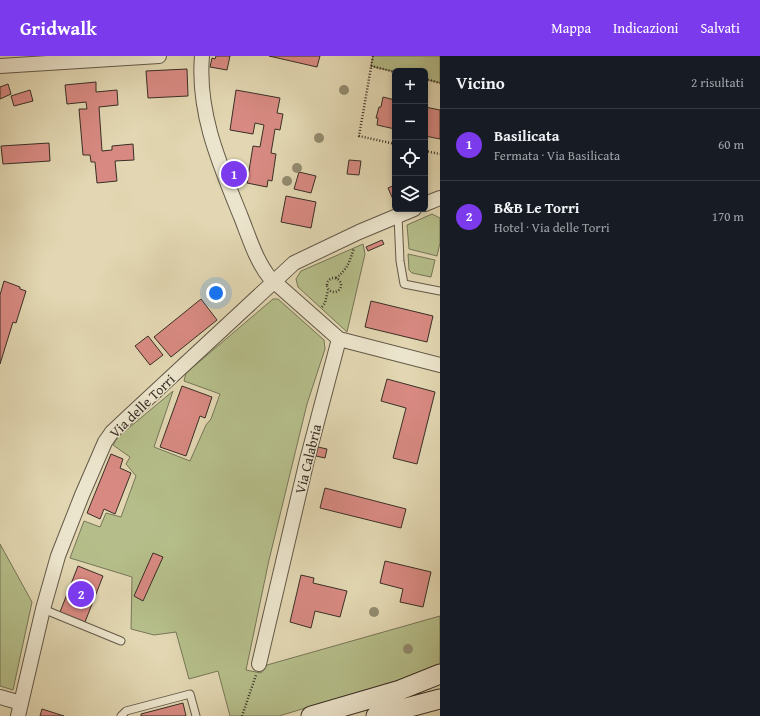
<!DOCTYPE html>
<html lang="it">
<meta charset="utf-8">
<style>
body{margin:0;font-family:"Gentium Book Plus",serif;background:#20242c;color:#f1f3f6}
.controls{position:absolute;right:12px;top:12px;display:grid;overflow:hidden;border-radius:6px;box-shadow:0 2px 6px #0003}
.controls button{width:36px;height:36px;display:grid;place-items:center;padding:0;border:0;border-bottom:1px solid #363941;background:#171b24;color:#f1f3f6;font:20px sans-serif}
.you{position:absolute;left:216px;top:237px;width:14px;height:14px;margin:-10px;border:3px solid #fff;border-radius:50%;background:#1a73e8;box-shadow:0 0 0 6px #1a73e833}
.badge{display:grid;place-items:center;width:26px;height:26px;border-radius:50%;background:#7c3aed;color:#fff;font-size:13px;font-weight:700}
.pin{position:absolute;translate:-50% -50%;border:2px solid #fff;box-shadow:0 1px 4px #0006}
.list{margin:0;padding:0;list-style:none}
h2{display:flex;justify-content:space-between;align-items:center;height:52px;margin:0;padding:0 16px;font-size:17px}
h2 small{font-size:13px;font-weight:400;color:#9ea1a6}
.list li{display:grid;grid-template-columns:26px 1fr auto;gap:12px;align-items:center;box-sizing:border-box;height:72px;padding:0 16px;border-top:1px solid #363941}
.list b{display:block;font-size:15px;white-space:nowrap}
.list p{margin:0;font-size:13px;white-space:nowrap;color:#9ea1a6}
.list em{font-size:13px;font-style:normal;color:#9ea1a6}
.icon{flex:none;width:22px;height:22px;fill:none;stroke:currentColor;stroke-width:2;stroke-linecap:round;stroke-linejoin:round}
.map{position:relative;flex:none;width:440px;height:660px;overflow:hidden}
header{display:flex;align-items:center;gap:24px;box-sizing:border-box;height:56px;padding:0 20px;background:#7c3aed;color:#fff}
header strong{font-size:19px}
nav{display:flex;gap:22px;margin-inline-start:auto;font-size:14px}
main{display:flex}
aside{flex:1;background:#171b24}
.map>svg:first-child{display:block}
.grass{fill:#b5be8a;stroke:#777658}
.building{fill:#d88a82;stroke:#392f25}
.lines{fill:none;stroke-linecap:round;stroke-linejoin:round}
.lane-casing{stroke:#635948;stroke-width:9}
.street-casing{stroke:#635948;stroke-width:16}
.secondary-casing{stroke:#392f25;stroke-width:21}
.path{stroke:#392f25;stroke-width:2.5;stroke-dasharray:1 2;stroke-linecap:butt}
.lane{stroke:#ece5cd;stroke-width:7}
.street{stroke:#ece5cd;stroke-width:14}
.secondary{stroke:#ece5cd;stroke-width:19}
.tree{fill:#938b6f}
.labels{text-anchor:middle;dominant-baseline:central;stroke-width:3;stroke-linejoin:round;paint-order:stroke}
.street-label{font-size:14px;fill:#392f25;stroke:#ece5cd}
</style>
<header>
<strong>Gridwalk</strong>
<nav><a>Mappa</a><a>Indicazioni</a><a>Salvati</a></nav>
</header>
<main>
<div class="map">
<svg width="440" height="660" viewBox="0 0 440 660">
<rect width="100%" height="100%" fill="#e2d7b2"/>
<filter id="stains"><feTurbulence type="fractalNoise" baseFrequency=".005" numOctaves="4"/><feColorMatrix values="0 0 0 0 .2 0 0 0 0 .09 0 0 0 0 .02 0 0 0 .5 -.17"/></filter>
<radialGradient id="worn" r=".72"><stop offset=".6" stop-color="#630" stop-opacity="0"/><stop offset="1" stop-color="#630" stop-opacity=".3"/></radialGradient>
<!-- grass -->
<path class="grass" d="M373,0h67v27l-15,-4v-8h-30v1l-24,-6z
M432,158l8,4v25l-3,13 -28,-7 -2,-24z
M363,188l2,10 -18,78 -49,-45 -2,-8 5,-8z
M408,198l27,6 -4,17 -19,-4 -3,-3z
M273,243h5l46,41 1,9 -18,55 -38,156 -23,110 15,3 6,-8 173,-49v48l-41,16 -120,36h-49l-12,-45 -29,8 -13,-47 -22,3 -23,-6 1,-52 -62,-19 14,-37 16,6 6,-14 15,4 15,-41 -10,-12 4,-7 -17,-12 5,-8 55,-46 -19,56 36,14 16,-36 5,-6 9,-25 -36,-13 2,-8z
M0,488l32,58 -19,88 -13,-4z"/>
<!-- building -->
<path class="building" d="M216,0h14l-3,14 -17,-3 2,-9 3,1z
M269,0h51l-3,11z
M187,13l1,27 -40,2 -2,-27z
M96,26v10l21,-2 1,15 -19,2 3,44 10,-1v-4l21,-2 1,16 -19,1 2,20 -20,2 -2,-21h-4l-1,-7h-7l-4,-46h8l-1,-7 -19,2 -2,-19z
M8,28l3,10 -11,5v-12z
M30,34l3,11 -19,5 -3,-10z
M236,34l44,8 -3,15 6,1 -3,16 -5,-1 -4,24 5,1 -4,27 -4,-1 -1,7 -20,-4 6,-37 7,1 4,-22 -9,-2 -2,11 -23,-4z
M383,41l12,3v29l-18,-4 1,-7h-2l3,-11h2z
M425,51l15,3v29l-15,-3z
M49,87l1,18 -47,3 -2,-18z
M349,104l12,1 -2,14 -12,-1z
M299,116l17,4 -5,17 -17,-4z
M395,129v19l-7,-16z
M286,140l30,6 -5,26 -30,-6z
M382,184l2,4 -16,7 -2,-4z
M4,225l16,6v2l6,2 -10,32 -3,-1 -13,42v-69z
M201,243l16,21 -46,37 -17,-20z
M371,245l62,15 -6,26 -62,-15z
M148,280l15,19 -13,10 -15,-19z
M387,323l48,13 -18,72 -24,-6 13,-50 -25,-7z
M182,330l30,11 -7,21 -5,-2 -14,40 -26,-9z
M318,391l9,2 -2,9 -9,-2z
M111,398l12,5 -3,9 11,5 -16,41 -11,-5 -4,10 -13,-6z
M325,432l81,21 -5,19 -81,-20z
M153,497l10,4 -20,44 -9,-5z
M385,505l46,11 -8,35 -23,-5 3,-13 -23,-6z
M78,510l25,10 -18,46 -25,-10z
M301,519l13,3 -1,5 34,8 -7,26 -25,-6 -4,17 -21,-6z
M183,647l3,13h-45v-2z
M42,653l22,7h-24z"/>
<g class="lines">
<!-- lane casing -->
<g class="lane-casing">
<path id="lane" d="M398,160l2,45 4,23 36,7
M43,553l78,32
M121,660l5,-5 64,-17 6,22"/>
</g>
<!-- street casing -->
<g class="street-casing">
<path id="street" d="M202,0c-5,57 18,109 39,161 8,20 15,44 29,61l69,61 -32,121 -48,204
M0,10l159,-10
M425,148l15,-6
M339,283l101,26
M0,641l21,6
M18,660l25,-107 15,-53 24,-61 23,-53 7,-10 17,-16 165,-153 65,-31 55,-23"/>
</g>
<!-- secondary casing -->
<g class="secondary-casing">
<path id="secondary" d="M311,660l89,-26 40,-16
M376,660l64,-17"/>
</g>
<!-- path -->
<path class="path" d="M373,0l-14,80 36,8
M371,10l24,6
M425,23l15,4
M425,95l15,3
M327 229a7 7 0 1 1 14 0a7 7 0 1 1-14 0Z
M336,222c11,-8 14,-17 18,-30
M322,251l3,-4 3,-13
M242,660l14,-41"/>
<!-- lane -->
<use href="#lane" class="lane"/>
<!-- street -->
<use href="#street" class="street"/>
<!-- secondary -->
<use href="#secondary" class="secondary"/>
</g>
<!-- trees -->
<g class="tree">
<circle cx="344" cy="34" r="5"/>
<circle cx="319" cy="82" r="5"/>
<circle cx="297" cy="112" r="5"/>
<circle cx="287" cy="125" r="5"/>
<circle cx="374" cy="556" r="5"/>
<circle cx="408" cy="593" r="5"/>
</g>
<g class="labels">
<!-- street labels -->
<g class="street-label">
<text transform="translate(142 350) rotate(-44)">Via delle Torri</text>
<text transform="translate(308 403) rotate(-76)">Via Calabria</text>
</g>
</g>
<rect width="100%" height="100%" filter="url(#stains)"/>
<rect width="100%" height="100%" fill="url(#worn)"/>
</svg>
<div class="controls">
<button>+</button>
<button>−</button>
<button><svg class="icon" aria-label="locate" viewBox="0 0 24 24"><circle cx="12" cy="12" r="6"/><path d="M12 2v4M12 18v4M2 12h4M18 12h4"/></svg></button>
<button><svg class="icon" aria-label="layers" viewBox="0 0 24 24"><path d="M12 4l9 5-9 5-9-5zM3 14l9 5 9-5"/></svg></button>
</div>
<div class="you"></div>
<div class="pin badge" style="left:234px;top:118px">1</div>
<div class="pin badge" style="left:81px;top:538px">2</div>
</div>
<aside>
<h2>Vicino<small>2 risultati</small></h2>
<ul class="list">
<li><span class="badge">1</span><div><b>Basilicata</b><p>Fermata · Via Basilicata</p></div><em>60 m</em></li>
<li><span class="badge">2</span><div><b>B&amp;B Le Torri</b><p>Hotel · Via delle Torri</p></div><em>170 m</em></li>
</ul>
</aside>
</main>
